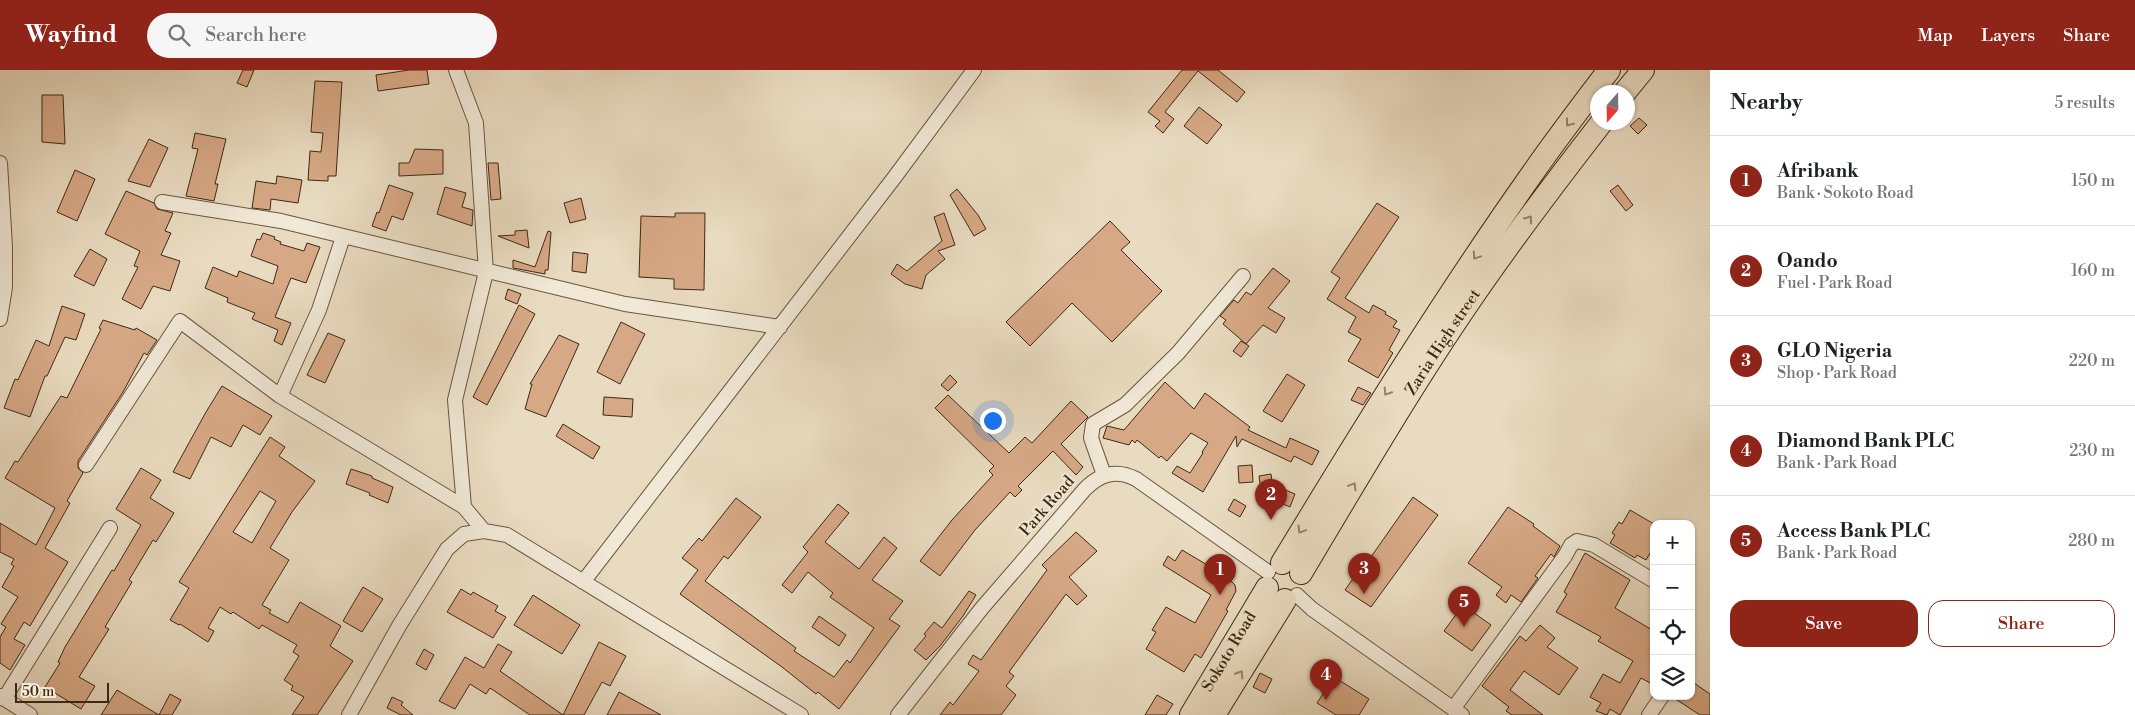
<!DOCTYPE html>
<meta charset="utf-8">
<style>
body{margin:0;font-family:"Libre Bodoni",serif;background:#f6f6f6;color:#202124}
.controls{position:absolute;right:15px;bottom:15px;display:grid;overflow:hidden;border-radius:10px;box-shadow:0 1px 4px #0004}
.controls button{width:45px;height:45px;display:grid;place-items:center;padding:0;border:0;border-bottom:1px solid #e0e0e0;background:#fff;color:#202124;font:25px sans-serif}
.compass{position:absolute;left:1590px;top:15px;width:45px;height:45px;border-radius:50%;background:#fff;box-shadow:0 1px 4px #0004;rotate:200deg}
.scale{position:absolute;left:15px;bottom:12px;width:94px;box-sizing:border-box;padding-left:5px;border:2px solid #3e2914;border-top:0;font-size:14px;line-height:18px;white-space:nowrap;color:#3e2914;-webkit-text-stroke:4px #f1e8d6;paint-order:stroke}
.you{position:absolute;left:992px;top:350px;width:18px;height:18px;margin:-12px;border:4px solid #fff;border-radius:50%;background:#1a73e8;box-shadow:0 0 0 8px #1a73e833}
.badge{display:grid;place-items:center;width:32px;height:32px;border-radius:50%;background:#8f2418;color:#fff;font-size:16px;font-weight:700}
.pin{position:absolute;translate:-50% -41px;filter:drop-shadow(0 1px 2px #0008)}
.pin::after{content:'';position:absolute;top:26px;width:18px;height:15px;background:inherit;clip-path:polygon(0 0,100% 0,50% 100%)}
.list{margin:0;padding:0;list-style:none}
h2{display:flex;justify-content:space-between;align-items:center;height:65px;margin:0;padding:0 20px;font-size:21px}
h2 small{font-size:16px;font-weight:400;color:#757577}
.list li{display:grid;grid-template-columns:32px 1fr auto;gap:15px;align-items:center;box-sizing:border-box;height:90px;padding:0 20px;border-top:1px solid #e0e0e0}
.list b{display:block;font-size:19px;white-space:nowrap}
.list p{margin:0;font-size:16px;white-space:nowrap;color:#757577}
.list em{font-size:16px;font-style:normal;color:#757577}
.actions{display:flex;gap:10px;padding:15px 20px}
.actions a{flex:1;padding:11px 0;border:1px solid #8f2418;border-radius:15px;text-align:center;font-size:18px;color:#8f2418}
.actions .main{background:#8f2418;color:#fff}
.icon{flex:none;width:28px;height:28px;fill:none;stroke:currentColor;stroke-width:2;stroke-linecap:round;stroke-linejoin:round}
.map{position:relative;flex:none;width:1710px;height:645px;overflow:hidden}
header{display:flex;align-items:center;gap:30px;box-sizing:border-box;height:70px;padding:0 25px;background:#8f2418;color:#fff}
header strong{font-size:24px}
nav{display:flex;gap:28px;margin-inline-start:auto;font-size:18px}
.search{width:350px;height:45px;background:#f6f6f6;display:flex;align-items:center;gap:12px;box-sizing:border-box;padding:0 18px;border-radius:28px;color:#757577;font-size:19px}
main{display:flex}
aside{flex:1;background:#fff}
.map>svg:first-child{display:block}
.building{fill:#d7a885;stroke:#3e2914;fill-rule:evenodd}
.lines{fill:none;stroke-linecap:round;stroke-linejoin:round}
.minor-casing{stroke:#69563f;stroke-width:16}
.primary-casing{stroke:#3e2914;stroke-width:24}
.minor{stroke:#f1e8d6;stroke-width:14}
.primary{stroke:#e9dbc0;stroke-width:22}
.oneway{stroke:#94826a}
.labels{text-anchor:middle;dominant-baseline:central;stroke-width:4;stroke-linejoin:round;paint-order:stroke}
.street-label{font-size:16px;fill:#3e2914;stroke:#f1e8d6}
</style>
<header>
<strong>Wayfind</strong>
<div class="search"><svg class="icon" aria-label="search" viewBox="0 0 24 24"><circle cx="10" cy="10" r="6"/><path d="M15 15l6 6"/></svg>Search here</div>
<nav><a>Map</a><a>Layers</a><a>Share</a></nav>
</header>
<main>
<div class="map">
<svg width="1710" height="645" viewBox="0 0 1710 645">
<rect width="100%" height="100%" fill="#e9dbc0"/>
<filter id="stains"><feTurbulence type="fractalNoise" baseFrequency=".004" numOctaves="4"/><feColorMatrix values="0 0 0 0 .2 0 0 0 0 .09 0 0 0 0 .02 0 0 0 .5 -.17"/></filter>
<radialGradient id="worn" r=".72"><stop offset=".6" stop-color="#630" stop-opacity="0"/><stop offset="1" stop-color="#630" stop-opacity=".3"/></radialGradient>
<!-- building -->
<path class="building" d="M243,0h11l-7,17 -10,-4z
M409,0h18l2,14 -51,7 -2,-16z
M1182,0h36l27,22 -8,10 -39,-31 -33,41 9,7 -11,14 -8,-7 5,-5 -12,-9z
M315,11l27,1 -6,94h-8v5l-20,-1 2,-29 11,1 2,-19 -12,-1z
M42,25h21l2,49 -23,-2z
M1199,37l23,18 -15,19 -23,-18z
M1639,48l8,7 -9,9 -8,-8z
M195,63l31,6 -11,45h3l-4,17 -28,-5 12,-47 -6,-1z
M149,69l19,9 -18,39 -22,-6z
M415,79l28,1v24l-44,2v-13h10z
M488,93h10l3,36 -10,1z
M75,100l20,9 -18,42 -20,-9z
M277,106l25,4 -4,23 -27,-4 -1,11 -18,-2 4,-27 20,3z
M389,115l24,8 -10,27 -11,-4 -6,15 -14,-5 5,-14 2,1z
M1618,115l15,20 -7,6 -16,-20z
M445,117l21,6 -4,14 11,3 -1,16 -35,-12z
M957,119l21,26 8,14 -12,7 -24,-41z
M126,121l28,12 3,6 16,4 -8,18 6,2 -10,22 19,6 -10,30 -17,-5 -12,23 -19,-10 16,-32 -4,-1 6,-15 -35,-17z
M581,128l5,21 -16,4 -6,-20z
M1377,133l22,14 -54,81 24,15 4,-8 13,7 -1,2 12,7 -4,6 7,3 -11,20 4,3 -15,25 -30,-17 13,-22 -13,-7 8,-15 -29,-18 13,-21 -9,-6z
M675,143h30l-1,77 -30,-1v-10l-35,-2 2,-61 34,1z
M944,143l11,32 -17,6 7,8 -19,16 -4,14 -17,-5 -14,-10 6,-10 10,7 35,-30 -8,-24z
M1110,151l20,21 -9,8 41,41 -50,51 -40,-39 -42,43 -24,-24z
M527,160l2,18 -31,-12 17,-1v-4z
M548,161l3,1 -3,38h-3v4l-32,-6v-8l22,7z
M263,163l12,4 -1,2 7,3 -1,2 24,7 3,-8 13,4 -14,36 -15,-5 -16,39 16,6 -9,22 -8,-4 4,-11 -26,-11 3,-6 -28,-11 1,-4 -23,-10 8,-21 24,10 2,-6 34,13 5,-18 -27,-10 6,-17 3,1z
M90,179l17,10 -13,27 -20,-10z
M573,182l15,2 -2,19 -14,-2z
M1273,198l17,13 -22,27 17,10 -9,15 -13,-8 -17,19 -23,-20 3,-4 -6,-4 14,-16 4,3 8,-11 5,3z
M508,219l13,5 -4,10 -12,-5z
M519,235l16,9 -48,91 -14,-8z
M62,236l23,8 -9,26 -11,-3 -18,39h-2l-15,41 -26,-9 11,-29 3,1 18,-40 13,6z
M103,250l32,10 1,-2 21,12 -10,15 -3,-2 -21,39 -45,69v7l5,5 -16,28 3,2 -25,45 23,14 -38,64 -6,-4 -10,17 11,6 -15,25 -10,-7v-26l6,-10 -5,-3 17,-27 -16,-10 12,-21 -3,-2 3,-5 -14,-7v-29l36,22 19,-37 -50,-30 10,-17 3,1 43,-66 6,2 34,-69 -2,-1z
M621,252l24,12 -25,50 -23,-12z
M328,263l17,7 -20,43 -18,-8z
M559,265l20,9 -33,73 -21,-8 7,-25h-2z
M1241,271l8,5 -8,11 -8,-6z
M1287,304l18,11 -23,37 -19,-11z
M950,305l7,7 -9,9 -7,-6z
M1165,312l29,27 11,-16 45,34 -2,3 38,18 4,-10 29,13 -7,14 -18,-9 -3,6 -49,-23 -5,8 -1,-11 -33,56 -31,-19 5,-7 13,7 13,-20 -1,-1 6,-9 -17,-10 -24,28 -6,-5 -2,2 -22,-18 -2,3 -3,-3 -3,5 -26,-7 4,-12 17,4z
M222,316l50,30 -12,19 -17,-10 -12,22 -20,-10 -21,42 -17,-7 33,-60z
M1358,317l13,6 -8,12 -12,-5z
M948,325l61,58 16,-16 7,6 39,-42 17,16 -27,27 22,23 -7,8 -23,-24 -35,35 4,4 -7,7 -5,-5 -35,38 -35,46 -20,-15 32,-41 41,-45 -4,-4 5,-5 -59,-58z
M604,327l29,2 -1,18 -29,-2z
M563,354l37,23 -7,12 -37,-23z
M270,367l15,10 -6,9 36,25 -23,31 -22,36 19,12 -27,45 9,5 -2,3 19,10 12,-21 41,24 -11,20 23,15 -36,54h-25l12,-18 -13,-7 2,-4 -9,-6 15,-24 -6,-4 4,-7 -35,-20 -3,4 -26,-17 -2,2 -11,-7 -12,21 6,3 -6,11 -28,-18 -1,1 -9,-5 19,-32 -10,-6zM260,421l16,10 -24,42 -19,-11z
M1252,395l1,17 -14,1 -1,-17z
M141,398l20,12 -11,18 24,15 -18,29 -3,-2 -24,40 3,2 -27,45 4,2 -30,48 16,9 -14,23 -36,-22 15,-24 -2,-1 7,-15 47,-77 2,1 27,-46 -25,-16z
M351,399l21,7v2l21,9 -5,16 -19,-8 1,-2 -24,-9z
M1271,404l2,14 -12,2 -2,-14z
M1283,419l12,5 -5,13 -12,-5z
M1413,427l25,18 -67,92 -26,-17 12,-17 2,1z
M736,428l25,19 -33,42 -4,-3 -19,25 91,67 -2,3 40,26 13,-17 3,3 24,-35 -44,-31 3,-4 -25,-21 -16,21 -10,-8 26,-33 -5,-5 35,-43 11,9 -24,29 34,27 25,-32 13,11 -25,32 31,21 -14,18 11,7 -61,83 -21,-17 -2,2 -34,-27 -102,-73 18,-24 -16,-12 17,-20 3,3z
M1234,429l12,7 -6,11 -12,-7z
M1508,437l26,17 -1,2 27,20 -6,11 -3,-3 -16,22 3,2 -17,24 -10,-7 -5,8 -10,-8 6,-8 -34,-24z
M1630,440l24,14v23l-8,13 -9,-5 -2,3 -25,-15 5,-8 -3,-2 7,-11 3,2z
M1076,462l21,19 -28,26 18,19 -10,9 -11,-11 -57,78 5,4 -8,10 10,9 -15,20h-61l10,-13 3,3 26,-34 -11,-7 5,-9 8,5 66,-90 -5,-5z
M1182,480l44,26 9,9 1,6 -10,19 2,1 -27,47 -6,-4 -11,18 -38,-23 10,-17 -4,-2 14,-23 29,16 16,-28 -48,-30 5,-9 7,5z
M1585,483l45,27 -15,28 39,23v54l-13,-7 -21,37 -10,-6 -3,6 -11,-4 5,-8 -11,-6 13,-23 17,9 13,-22 -35,-20 3,-4 -45,-25 11,-18 -3,-2z
M363,517l20,12 -21,33 -19,-11z
M461,519l10,6 2,-3 25,14 -3,5 11,6 -13,21 -46,-26z
M969,521l7,4 -13,21 -23,30 -14,14 -12,-10 12,-14 -2,-2 10,-12 8,6z
M533,525l47,30 -18,29 -48,-29z
M1463,535l28,20 -19,26 -28,-20z
M819,546l27,19 -7,11 -27,-19z
M1540,555l15,13 -8,9 31,21 -19,27 -35,-24 -14,19 33,25h-31l-6,-4 3,-4 -27,-21 38,-50 6,5z
M599,572l27,14 -16,30 -8,-4 -18,33h-21z
M498,574l14,8 -12,19 63,44h-33l-40,-27 -4,6 -16,-10 -15,25 -16,-8 26,-44 19,11z
M424,579l10,6 -8,15 -10,-6z
M1260,603l12,6 -7,14 -12,-6z
M1334,607l35,22 -10,16h-23l-19,-12z
M1691,611l19,13v21h-10l-29,-19h20z
M117,620l42,25 11,-21 11,6 -9,15h-71z
M619,622l42,23h-54z
M1157,625l16,9 -7,11h-21z
M392,627l11,5 -2,3 12,10h-12l-14,-7z"/>
<g class="lines">
<!-- minor casing -->
<g class="minor-casing">
<path id="minor" d="M456,0l20,53 10,149 -31,128 9,107
M0,93l5,84v40l-5,32
M162,132l119,19 344,83 155,23
M280,326l39,-86 24,-73
M86,395l94,-144 100,75 184,111 20,24
M1104,405l-13,-37 2,-14 32,-19 53,-52 65,-77
M583,512l311,-404 80,-108
M1297,525l15,14 150,106
M0,626l30,19
M4,629l106,-171
M1453,639l112,-153 6,-11 6,-4 17,4 60,36
M349,645l50,-89 48,-77 17,-15 20,-3 23,4 294,180
M898,645l84,-107 103,-119c15,-15 31,-20 51,-10l132,93
M1649,645l13,-19"/>
</g>
<!-- primary casing -->
<g class="primary-casing">
<g id="primary">
<path d="M1625,22l18,-22"/>
<path d="M1282,493c80,-132 161,-263 250,-389 25,-36 51,-70 77,-104"/>
<path id="s1" d="M1301,503c55,-92 109,-185 170,-274 41,-60 86,-119 131,-177"/>
<path id="s2" d="M1191,645l76,-127"/>
<path d="M1214,645l71,-115"/>
</g>
</g>
<!-- minor -->
<use href="#minor" class="minor"/>
<!-- primary -->
<use href="#primary" class="primary"/>
</g>
<!-- one-way arrows -->
<defs><path id="oneway-chevron" d="M-2-3.5L2.5 0L-2 3.5" fill="none" stroke-width="1.6" stroke-linecap="round" stroke-linejoin="round" transform="scale(1.25)"/></defs>
<g class="oneway">
<use href="#oneway-chevron" transform="translate(1569 53) rotate(127)"/>
<use href="#oneway-chevron" transform="translate(1529 149) rotate(-54)"/>
<use href="#oneway-chevron" transform="translate(1476 186) rotate(124)"/>
<use href="#oneway-chevron" transform="translate(1387 322) rotate(123)"/>
<use href="#oneway-chevron" transform="translate(1353 416) rotate(-59)"/>
<use href="#oneway-chevron" transform="translate(1301 460) rotate(121)"/>
<use href="#oneway-chevron" transform="translate(1240 604) rotate(-58)"/>
</g>
<g class="labels">
<!-- street labels -->
<g class="street-label">
<text stroke="none"><textPath href="#s1" startOffset="271">Zaria High street</textPath></text>
<text transform="translate(1047 436) rotate(-49)">Park Road</text>
<text stroke="none"><textPath href="#s2" startOffset="74">Sokoto Road</textPath></text>
</g>
</g>
<rect width="100%" height="100%" filter="url(#stains)"/>
<rect width="100%" height="100%" fill="url(#worn)"/>
</svg>
<div class="controls">
<button>+</button>
<button>−</button>
<button><svg class="icon" aria-label="locate" viewBox="0 0 24 24"><circle cx="12" cy="12" r="6"/><path d="M12 2v4M12 18v4M2 12h4M18 12h4"/></svg></button>
<button><svg class="icon" aria-label="layers" viewBox="0 0 24 24"><path d="M12 4l9 5-9 5-9-5zM3 14l9 5 9-5"/></svg></button>
</div>
<svg class="compass" viewBox="-18 -18 36 36"><path d="M0-13l5 13h-10z" fill="#e53935"/><path d="M0 13l5-13h-10z" fill="#757577"/></svg>
<div class="scale">50 m</div>
<div class="you"></div>
<div class="pin badge" style="left:1220px;top:525px">1</div>
<div class="pin badge" style="left:1271px;top:450px">2</div>
<div class="pin badge" style="left:1364px;top:524px">3</div>
<div class="pin badge" style="left:1326px;top:630px">4</div>
<div class="pin badge" style="left:1464px;top:557px">5</div>
</div>
<aside>
<h2>Nearby<small>5 results</small></h2>
<ul class="list">
<li><span class="badge">1</span><div><b>Afribank</b><p>Bank · Sokoto Road</p></div><em>150 m</em></li>
<li><span class="badge">2</span><div><b>Oando</b><p>Fuel · Park Road</p></div><em>160 m</em></li>
<li><span class="badge">3</span><div><b>GLO Nigeria</b><p>Shop · Park Road</p></div><em>220 m</em></li>
<li><span class="badge">4</span><div><b>Diamond Bank PLC</b><p>Bank · Park Road</p></div><em>230 m</em></li>
<li><span class="badge">5</span><div><b>Access Bank PLC</b><p>Bank · Park Road</p></div><em>280 m</em></li>
</ul>
<div class="actions"><a class="main">Save</a><a>Share</a></div>
</aside>
</main>
